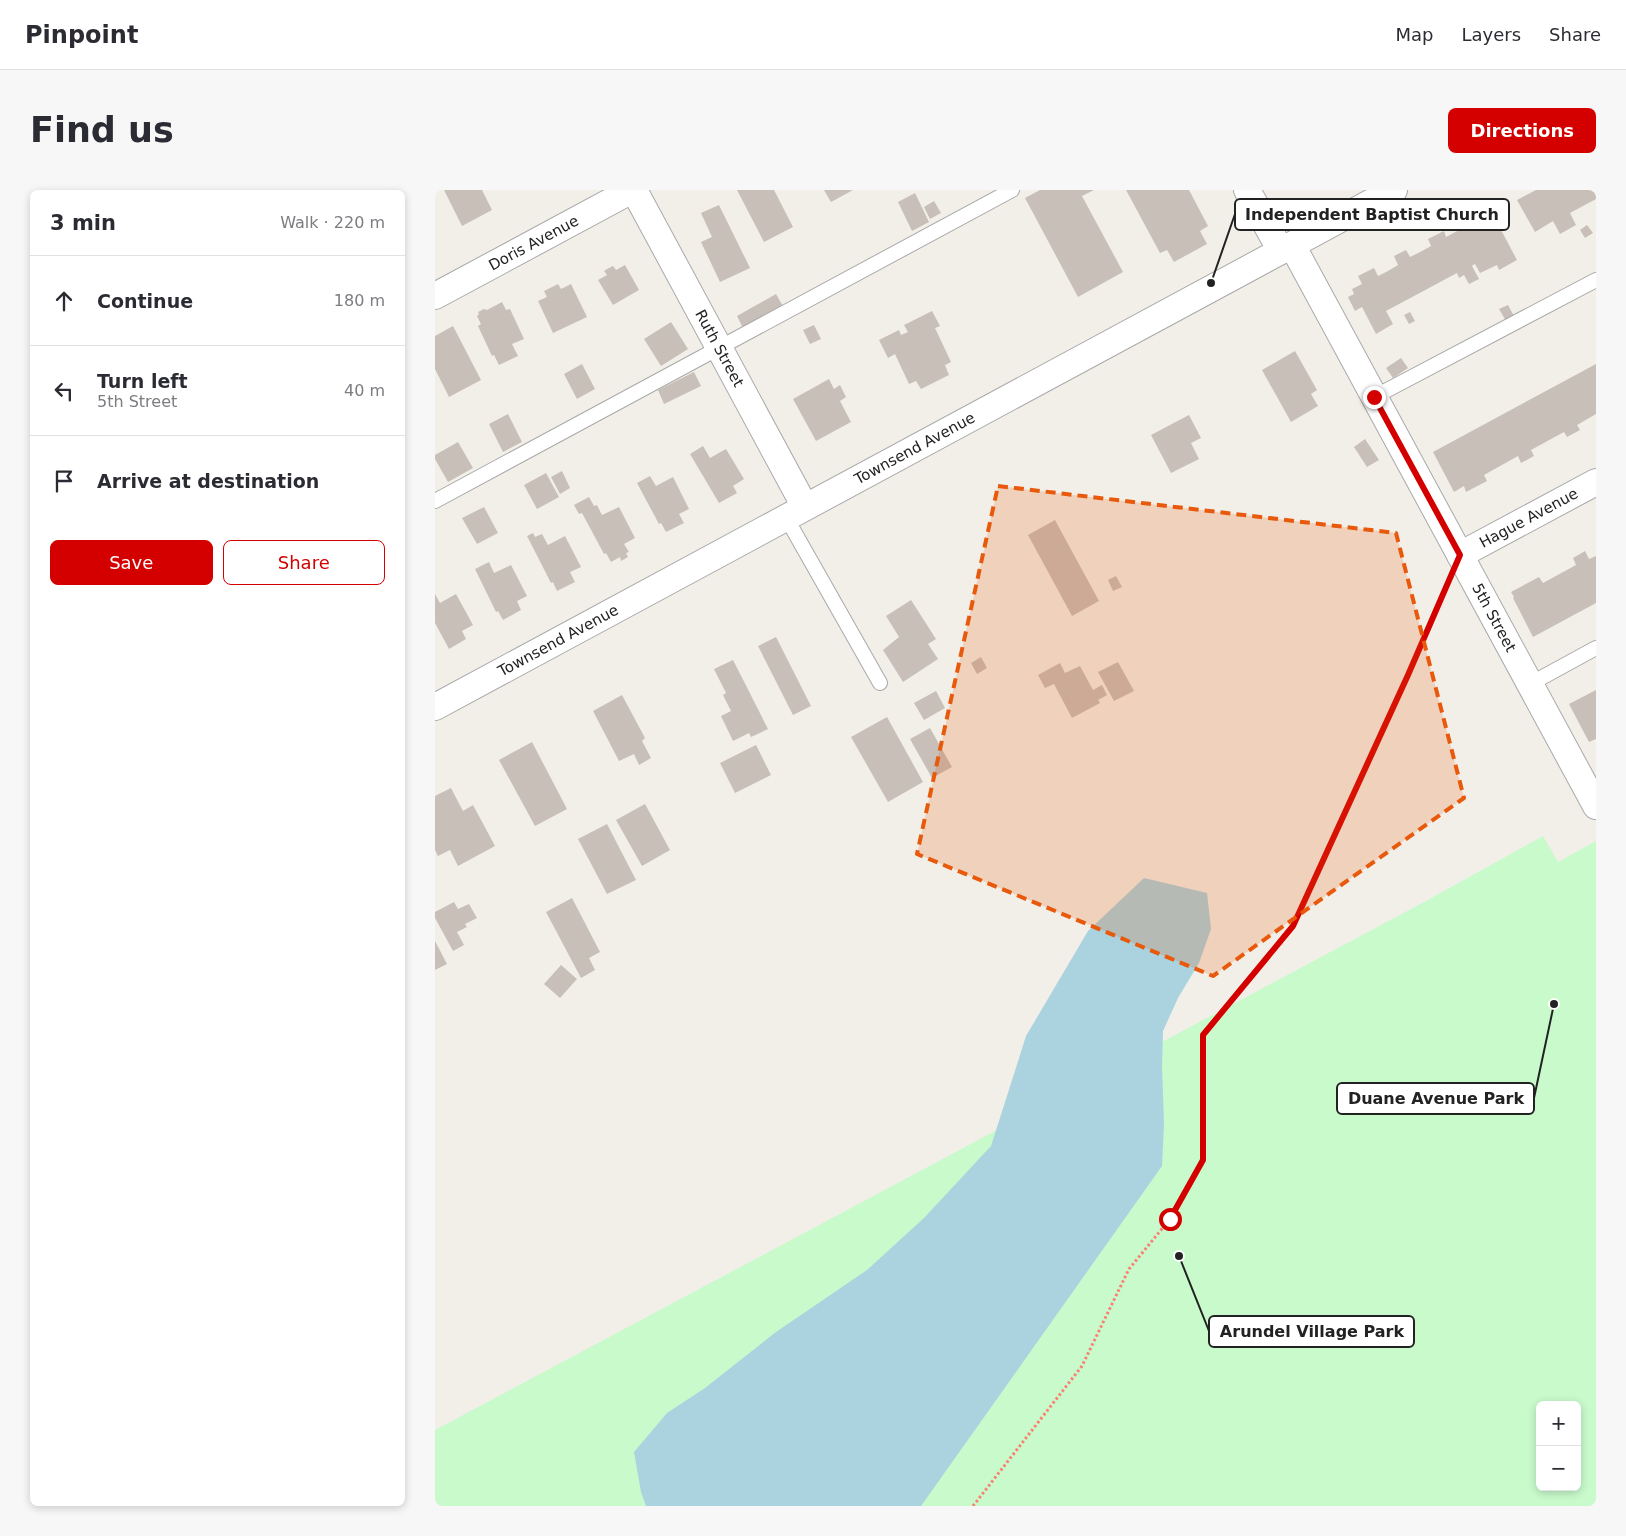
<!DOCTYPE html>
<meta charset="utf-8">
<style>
body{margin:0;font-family:"DejaVu Sans",sans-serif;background:#f7f7f7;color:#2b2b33}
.controls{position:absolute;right:15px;bottom:15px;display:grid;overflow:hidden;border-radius:8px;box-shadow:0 2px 8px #0003}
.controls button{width:45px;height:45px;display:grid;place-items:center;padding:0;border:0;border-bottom:1px solid #e1e1e2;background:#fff;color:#2b2b33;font:25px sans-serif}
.stop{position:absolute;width:15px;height:15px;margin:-11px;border:4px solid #d40000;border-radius:50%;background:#fff}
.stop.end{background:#d40000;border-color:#fff;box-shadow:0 1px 5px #0008}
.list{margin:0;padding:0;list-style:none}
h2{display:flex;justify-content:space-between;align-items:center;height:65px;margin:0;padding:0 20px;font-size:21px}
h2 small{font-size:16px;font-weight:400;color:#7c7c81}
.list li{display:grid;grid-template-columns:32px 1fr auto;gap:15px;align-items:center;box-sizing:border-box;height:90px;padding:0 20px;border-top:1px solid #e1e1e2}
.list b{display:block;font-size:19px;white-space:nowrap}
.list p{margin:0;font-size:16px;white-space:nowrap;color:#7c7c81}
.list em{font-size:16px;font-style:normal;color:#7c7c81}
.actions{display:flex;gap:10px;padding:15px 20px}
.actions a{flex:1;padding:11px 0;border:1px solid #d40000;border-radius:8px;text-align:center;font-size:18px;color:#d40000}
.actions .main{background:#d40000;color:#fff}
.icon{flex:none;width:28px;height:28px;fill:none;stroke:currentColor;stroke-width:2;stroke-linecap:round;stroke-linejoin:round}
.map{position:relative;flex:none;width:1161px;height:1316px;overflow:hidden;border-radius:8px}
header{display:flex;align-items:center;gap:30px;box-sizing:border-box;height:70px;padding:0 25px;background:#fff;border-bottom:1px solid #e1e1e2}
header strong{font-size:24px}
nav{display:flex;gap:28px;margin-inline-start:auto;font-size:18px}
.intro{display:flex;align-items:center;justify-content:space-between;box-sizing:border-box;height:120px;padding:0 30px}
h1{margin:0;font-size:35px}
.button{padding:12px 22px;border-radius:8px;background:#d40000;color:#fff;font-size:18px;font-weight:700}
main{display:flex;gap:30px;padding:0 30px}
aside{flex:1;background:#fff;border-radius:8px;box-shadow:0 2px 8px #0003}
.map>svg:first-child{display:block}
.park{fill:#c8facc;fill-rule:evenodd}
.water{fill:#aad3df}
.building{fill:#c7bfb8}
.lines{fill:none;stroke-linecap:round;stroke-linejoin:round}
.service-casing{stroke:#a9a9a9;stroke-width:16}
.minor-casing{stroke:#a9a9a9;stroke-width:28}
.path{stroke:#fa8072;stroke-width:3;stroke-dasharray:2.5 2.5;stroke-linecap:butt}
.service{stroke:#fff;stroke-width:14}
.minor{stroke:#fff;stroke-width:26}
.route{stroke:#d40000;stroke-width:6}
.marked{fill:#e8590c;fill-opacity:0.2;stroke:#e8590c;stroke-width:4;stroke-dasharray:10 6;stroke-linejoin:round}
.labels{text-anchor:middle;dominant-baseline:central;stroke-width:4;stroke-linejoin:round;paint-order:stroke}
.street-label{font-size:15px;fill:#222;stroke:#fff}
.leader{fill:none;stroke:#222;stroke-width:2}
.callout-dot{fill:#222;stroke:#fff;stroke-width:2}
.callout{fill:#fff;stroke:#222;stroke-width:2}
.callout-label{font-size:16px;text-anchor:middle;font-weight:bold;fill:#222}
</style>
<header>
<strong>Pinpoint</strong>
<nav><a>Map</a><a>Layers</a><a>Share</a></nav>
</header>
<div class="intro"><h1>Find us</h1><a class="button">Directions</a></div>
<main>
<aside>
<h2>3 min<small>Walk · 220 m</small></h2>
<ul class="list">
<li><svg class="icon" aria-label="ahead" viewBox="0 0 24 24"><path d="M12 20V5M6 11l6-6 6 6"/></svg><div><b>Continue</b></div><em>180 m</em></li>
<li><svg class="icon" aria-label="left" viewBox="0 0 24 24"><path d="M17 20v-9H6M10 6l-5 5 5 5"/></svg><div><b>Turn left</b><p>5th Street</p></div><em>40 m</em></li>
<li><svg class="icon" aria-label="arrive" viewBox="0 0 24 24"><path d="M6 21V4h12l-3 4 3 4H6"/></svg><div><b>Arrive at destination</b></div></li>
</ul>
<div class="actions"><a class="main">Save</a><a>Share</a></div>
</aside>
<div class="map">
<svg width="1161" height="1316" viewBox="0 0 1161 1316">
<rect width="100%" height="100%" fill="#f2efe9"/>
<!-- park -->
<path class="park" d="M1108,646l15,26 38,-21v665h-1161v-76l991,-529zM1105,1215h37v82h-37z"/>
<!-- water -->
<path class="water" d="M709,688l63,15 4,36 -12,34 -21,35 -15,33 -1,36 2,57 -2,42 -241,340h-275l-5,-14 -7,-40 33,-39 38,-25 71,-56 91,-62 57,-52 67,-72 35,-110 62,-105z"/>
<!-- building -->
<path class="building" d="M9,0h38l10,20 -30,16z
M302,0h37l19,37 -29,15z
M389,0h29l-22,12z
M605,0h54l-12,6 41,76 -45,25 -53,-99z
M691,0h63l19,36 -8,5 7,13 -33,18 -7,-12 -7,3z
M1101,0h60v9l-26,14 6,12 -16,9 -7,-13 -18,11 -18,-32z
M480,3l14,29 -17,9 -14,-29z
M499,11l7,12 -11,6 -6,-12z
M284,15l31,63 -30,14 -19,-40 11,-5 -11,-24z
M1042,20l4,9 11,-6 25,47 -18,10 -2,-5 -17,8 -5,-9 -2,1 -1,1 7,13 -10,5 -5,-9 -5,3 -2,-5 -71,38 7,13 -17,10 -14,-27 -7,4 -7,-14 6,-3 -2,-5 10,-5 -4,-8 16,-8 4,8 10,-5 10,-6 -4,-9 12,-6 4,7 12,-6 9,-5 -3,-7 16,-8 2,6 15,-8 -4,-8z
M1152,35l6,8 -8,5 -5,-8z
M190,75l14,25 -26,15 -15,-25 9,-5 -3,-4 3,-2 6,-3 3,4z
M123,94l3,5 10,-5 16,33 -34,16 -15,-32 9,-4 -3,-6z
M341,104l8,14 -40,22 -7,-14z
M67,112l4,8 4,-1 14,30 -12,5 6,12 -19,9 -5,-10 -2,1 -14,-30 3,-2 -4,-8 2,-2 -1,-2 6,-3 3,1z
M1073,115l6,11 -8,5 -7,-12z
M497,121l8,15 -5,2 16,34 -6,3 4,10 -28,14 -5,-8 -7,3 -14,-30 -7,4 -9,-18 20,-10 2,5 7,-3 -4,-7z
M975,122l5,9 -6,3 -5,-9z
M236,132l17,27 -27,17 -17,-27z
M379,135l7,14 -11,5 -7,-14z
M18,136l28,54 -32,17 -14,-28v-33z
M860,161l22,39 -6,4 7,12 -27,16 -29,-52z
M966,168l7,10 -15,10 -7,-10z
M147,174l13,25 -18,10 -13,-25z
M1161,174v50l-19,11 3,5 -13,7 -3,-5 -33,18 3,6 -13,7 -3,-7 -34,19 3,6 -21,11 -2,-6 -10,6 -21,-40z
M259,182l7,14 -37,18 -6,-14z
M394,189l5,10 6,-4 6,12 -6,4 11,21 -35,19 -23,-42z
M73,224l14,28 -19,10 -14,-28z
M754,225l12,23 -10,5 8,16 -28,14 -20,-38z
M930,249l14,21 -12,7 -13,-20z
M23,252l15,26 -25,14 -13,-23v-4z
M268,256l7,12 16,-9 18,30 -11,7 4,7 -18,10 -29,-49z
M127,281l8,17 -10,6 -9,-17z
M111,283l13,24 -22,12 -13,-24z
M215,286l6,10 17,-9 16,32 -10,5 5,9 -18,9 -5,-9 -2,1 -22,-41z
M154,307l5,9 3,-1 5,10 17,-8 16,31 -11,6 5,8 -3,1 2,4 -7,4 -1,-4 -9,5 -5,-9 -2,1 -22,-41 -3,1 -5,-9z
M49,317l14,26 -21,11 -15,-26z
M620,330l44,81 -27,15 -44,-81z
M98,343l2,4 7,-3 6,11 17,-9 16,31 -11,5 5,10 -18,9 -4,-9 -2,1 -24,-47z
M1150,361l4,8 7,-3v47l-63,34 -20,-39 1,-1 -3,-5 28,-15 4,6 33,-18 -3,-7z
M54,372l5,11 17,-8 16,31 -10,5 4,9 -18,10 -5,-9 -2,1 -21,-43z
M681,386l6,11 -9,4 -5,-11z
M0,404l5,9 16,-9 17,31 -11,6 4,8 -17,10 -14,-26z
M476,410l25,39 -8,5 10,15 -35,23 -20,-32 16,-13 -13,-21z
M341,447l35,69 -18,9 -35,-69z
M546,467l6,11 -10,6 -6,-11z
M298,470l35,69 -17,8 -2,-4 -16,8 -12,-25 10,-5 -8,-16 3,-2 -12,-24z
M683,472l16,29 -20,10 -16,-29z
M625,473l5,10 15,-7 13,24 9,-5 5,10 -9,5 2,3 -28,15 -18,-34 -9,4 -7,-13z
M1161,500v49l-7,3 -20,-38z
M501,501l9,17 -21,12 -10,-17z
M187,505l23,43 -3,3 9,17 -12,7 -5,-11 -15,7 -26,-50z
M452,527l36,65 -35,20 -37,-65z
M495,538l22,39 -20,11 -22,-39z
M97,552l35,67 -32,17 -36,-66z
M321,555l15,30 -36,18 -15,-30z
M16,598l12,23 10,-6 22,41 -37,20 -8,-16 -12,6 -3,-6v-54z
M210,614l25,46 -28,16 -26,-46z
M172,634l29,56 -29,14 -29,-55z
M137,708l28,54 -11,6 6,12 -14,8 -35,-66z
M19,712l4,7 11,-5 8,14 -12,6 2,3 -10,5 7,13 -11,6 -18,-33v-6z
M0,751l12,23 -12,6z
M126,775l16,14 -17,19 -16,-14z"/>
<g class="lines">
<!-- service casing -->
<g class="service-casing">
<path id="service" d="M939,207l222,-117
M0,311l577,-311
M352,329l93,164
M1095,494l66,-36"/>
</g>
<!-- minor casing -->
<g class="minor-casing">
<g id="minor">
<path id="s1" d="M199,0l171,317"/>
<path d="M812,0l34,61"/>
<path id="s2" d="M857,55l304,561"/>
<path id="s3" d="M0,106l197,-106"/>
<path id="s4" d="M1025,365l136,-73"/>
<path id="s5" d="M0,517l959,-517"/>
</g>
</g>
<!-- path -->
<path class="path" d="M538,1316l109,-140 47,-97 41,-50 33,-59v-125l90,-109 115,-251 39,-90"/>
<!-- service -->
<use href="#service" class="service"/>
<!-- minor -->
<use href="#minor" class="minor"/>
</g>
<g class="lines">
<!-- route -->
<path class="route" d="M735,1029l33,-59v-125l90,-109 115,-251 52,-120 -86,-158"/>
</g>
<!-- marked area -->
<path class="marked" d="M563,296l398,47 68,265 -251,178 -296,-122z"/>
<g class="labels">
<!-- street labels -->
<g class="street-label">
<text stroke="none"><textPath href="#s3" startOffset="112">Doris Avenue</textPath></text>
<text stroke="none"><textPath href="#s1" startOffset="180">Ruth Street</textPath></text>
<text stroke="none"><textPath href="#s5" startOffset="545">Townsend Avenue</textPath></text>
<text stroke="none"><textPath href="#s4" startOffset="78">Hague Avenue</textPath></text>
<text stroke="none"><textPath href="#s2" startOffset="424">5th Street</textPath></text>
<text stroke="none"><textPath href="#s5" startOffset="140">Townsend Avenue</textPath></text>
</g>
</g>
<!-- callouts -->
<path class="leader" d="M776 93L800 24M1119 814L1099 908M744 1066L774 1141"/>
<g class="callout-dot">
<circle cx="776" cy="93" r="5"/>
<circle cx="1119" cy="814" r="5"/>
<circle cx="744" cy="1066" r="5"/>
</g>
<g class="callout">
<rect x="800" y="9" width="274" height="31" rx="5"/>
<rect x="902" y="893" width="197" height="31" rx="5"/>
<rect x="774" y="1126" width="205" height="31" rx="5"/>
</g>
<g class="callout-label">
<text x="937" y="30">Independent Baptist Church</text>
<text x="1001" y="914">Duane Avenue Park</text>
<text x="877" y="1147">Arundel Village Park</text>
</g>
</svg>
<div class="controls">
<button>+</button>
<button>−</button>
</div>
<div class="stop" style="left:735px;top:1029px"></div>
<div class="stop end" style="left:939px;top:207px"></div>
</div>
</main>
